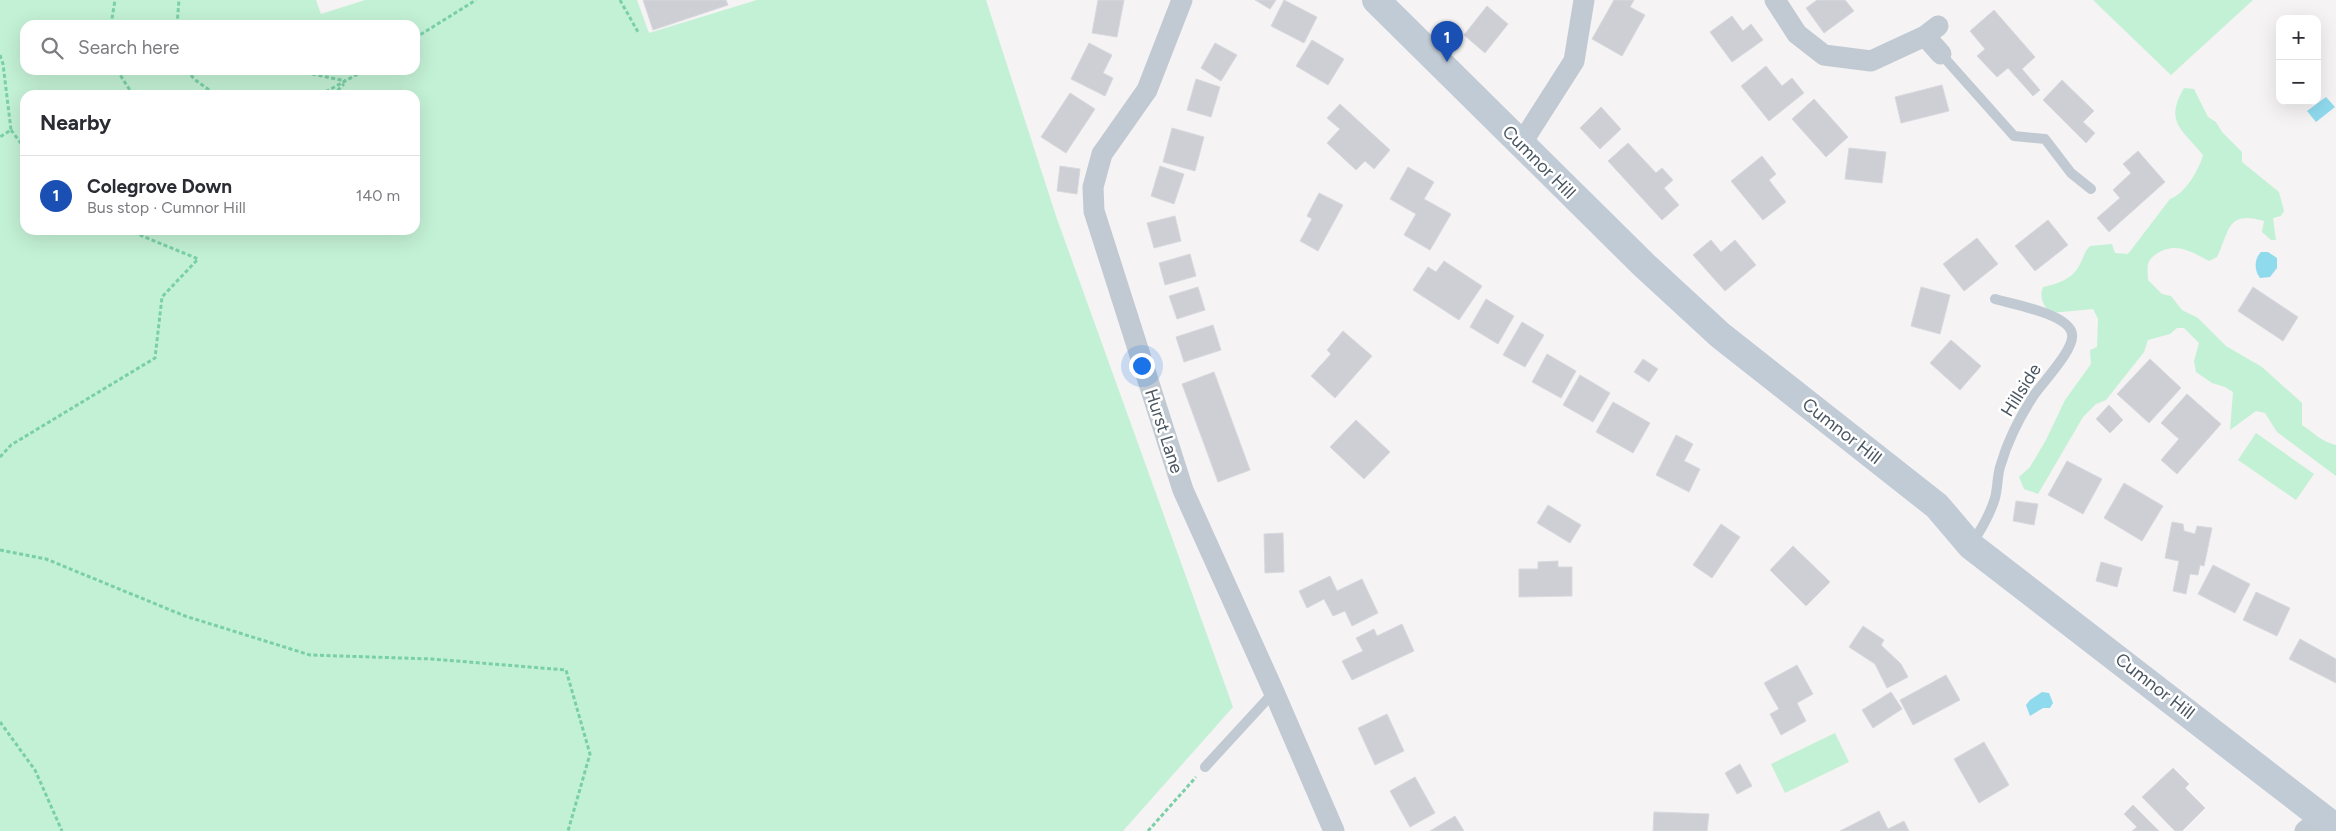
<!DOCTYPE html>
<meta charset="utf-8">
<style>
body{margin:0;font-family:Figtree,sans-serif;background:#f7f7f7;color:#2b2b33}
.controls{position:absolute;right:15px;top:15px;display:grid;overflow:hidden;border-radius:10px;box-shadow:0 5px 20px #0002}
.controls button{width:45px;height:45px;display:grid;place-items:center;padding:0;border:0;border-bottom:1px solid #e1e1e2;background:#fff;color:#2b2b33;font:25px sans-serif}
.you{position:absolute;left:1141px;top:365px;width:18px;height:18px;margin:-12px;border:4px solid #fff;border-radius:50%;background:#1a73e8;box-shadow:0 0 0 8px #1a73e833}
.badge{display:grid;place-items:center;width:32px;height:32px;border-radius:50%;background:#0b8043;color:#fff;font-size:16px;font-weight:700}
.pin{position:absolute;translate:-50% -41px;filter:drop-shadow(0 1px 2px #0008)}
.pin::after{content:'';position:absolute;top:26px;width:18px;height:15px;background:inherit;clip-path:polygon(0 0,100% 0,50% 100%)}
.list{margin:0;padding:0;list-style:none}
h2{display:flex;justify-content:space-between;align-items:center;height:65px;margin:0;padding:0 20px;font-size:21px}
h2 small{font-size:16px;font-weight:400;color:#7c7c81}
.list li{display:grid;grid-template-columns:32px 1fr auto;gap:15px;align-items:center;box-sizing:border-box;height:80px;padding:0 20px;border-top:1px solid #e1e1e2}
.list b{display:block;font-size:19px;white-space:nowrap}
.list p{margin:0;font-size:16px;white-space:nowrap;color:#7c7c81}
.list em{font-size:16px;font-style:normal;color:#7c7c81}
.icon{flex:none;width:28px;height:28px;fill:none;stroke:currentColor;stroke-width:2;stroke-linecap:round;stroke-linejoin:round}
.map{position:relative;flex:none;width:2336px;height:831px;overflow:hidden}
.search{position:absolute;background:#fff;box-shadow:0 5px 20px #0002;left:20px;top:20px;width:400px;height:55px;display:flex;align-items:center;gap:12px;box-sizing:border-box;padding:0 18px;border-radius:15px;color:#7c7c81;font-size:19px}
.panel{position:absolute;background:#fff;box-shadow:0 5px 20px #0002;left:20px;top:90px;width:400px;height:145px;border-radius:15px}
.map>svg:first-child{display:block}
.green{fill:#c3f1d5;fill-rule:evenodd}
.water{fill:#90daee}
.building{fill:#cdcfd5;stroke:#d7d9de}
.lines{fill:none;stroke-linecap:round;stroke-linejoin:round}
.path{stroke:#7ad0a6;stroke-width:3;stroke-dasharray:4 2.5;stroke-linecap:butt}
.lane{stroke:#c1cad2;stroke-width:10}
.street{stroke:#c1cad2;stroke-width:21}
.secondary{stroke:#c1cbd6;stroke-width:28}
.labels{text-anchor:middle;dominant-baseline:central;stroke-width:5;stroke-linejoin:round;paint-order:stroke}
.street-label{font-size:18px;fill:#4a5661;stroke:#fff}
</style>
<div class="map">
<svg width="2336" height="831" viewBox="0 0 2336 831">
<rect width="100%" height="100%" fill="#f5f3f3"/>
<!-- green -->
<path class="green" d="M0,0h316l5,14 44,-14h272l12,33 108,-33h229l70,216 177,491 -110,124h-1123zM25,25h390v45h-390zM25,95h390v135h-390z
M2093,0h160l-82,75z
M2184,88l10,1 14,28 8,5 6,10 20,20v10l37,30 5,19 -3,5 -8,2 3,22h-5l-9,-8 2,-11c-38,-11 -34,10 -47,36l-8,4c-19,-10 -35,-20 -54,-6 -3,2 -6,5 -7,9 -1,5 0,11 0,16l14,14 9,2 11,14 16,8 28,28 36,21 40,36v22c12,8 20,17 34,20v31l-59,-44 -12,-19 -9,-2 -26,19 3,-38 -8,-5 -13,-4 -16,-11 -2,-11 5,-18 -15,-15h-7l-7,6 -22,6 -4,12 -38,48 -10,4 -13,13 -45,77 -14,-5 -5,-12 11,-10 16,-27 19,-40 26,-36 -1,-14 7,-3 1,-28 -5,-10 -43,4c-7,-9 -11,-15 -7,-26 15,-3 30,-8 37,-23 4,-7 4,-12 10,-18l22,-2 3,9 13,1 42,-55c15,-5 29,-29 33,-44 -21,-26 -39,-33 -19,-67z
M2256,433l58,41 -18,26 -58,-40z
M1835,733l14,29 -64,31 -14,-29z"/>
<!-- water -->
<path class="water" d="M2326,97l9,10 -19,15 -9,-11z
M2261,252h7l9,6v10l-7,9 -10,1c-6,-8 -6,-19 1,-26z
M2042,692l7,1 4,10 -3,5h-7l-13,8 -4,-11 4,-5z"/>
<!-- building -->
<path class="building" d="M643,0h83l2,5 -75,25z
M1098,0h26l-7,37 -25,-4z
M1255,0h21l-6,9z
M1284,0l33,17 -13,26 -33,-17z
M1614,0h20l-4,7 15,8 -23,41 -30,-17z
M1817,0h28l9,11 -30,22 -18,-25z
M1487,6l21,18 -23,29 -21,-18z
M1994,10l41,47 -13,12 18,21 -7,6 -25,-28 -11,9 -20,-21 8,-7 -15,-18z
M1732,16l11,15 8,-7 12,16 -31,22 -22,-30z
M1312,40l32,19 -16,26 -32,-19z
M1089,43l23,12 -9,18 10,5 -8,18 -34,-17z
M1215,43l22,12 -16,26 -20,-13z
M1766,66l16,20 10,-8 12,15 -35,28 -28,-35z
M1196,79l24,8 -9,30 -24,-7z
M2062,80l32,31 -11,11 12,11 -9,10 -43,-43z
M1942,85l7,26 -48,12 -6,-26z
M1070,93l25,16 -29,44 -25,-16z
M1814,99l34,38 -22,20 -34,-38z
M1340,104l50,46 -16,19 -9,-8 -9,9 -29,-27 13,-14 -13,-11z
M1601,107l20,22 -21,20 -20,-21z
M1172,128l32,9 -9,34 -32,-9z
M1628,143l28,30 6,-5 11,12 -9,8 15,17 -17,15 -54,-59z
M1849,148l37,4 -4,31 -37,-4z
M2138,151l27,31 -56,50 -12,-14 23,-20 -7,-8 18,-17 -8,-9z
M1762,156l14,18 -7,6 17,22 -23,18 -32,-39z
M1060,166l20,3 -3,25 -20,-3z
M1160,166l24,8 -10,30 -23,-8z
M1408,167l26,15 -10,17 27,15 -21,36 -26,-15 12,-21 -26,-15z
M1319,193l24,12 -25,46 -18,-10 12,-22 -5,-3z
M1175,216l6,25 -27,7 -7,-25z
M2048,220l20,25 -33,26 -20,-25z
M1977,238l21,26 -34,27 -21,-27z
M1711,240l10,12 14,-12 21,25 -31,26 -32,-36z
M1190,254l6,22 -31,9 -6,-22z
M1444,261l38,25 -23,34 -46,-30 15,-23 8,5z
M1198,287l7,23 -28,9 -8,-23z
M1921,287l29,8 -10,39 -29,-8z
M2253,287l45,30 -15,24 -45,-30z
M1486,299l28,17 -16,28 -28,-17z
M1522,322l22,13 -19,32 -22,-12z
M1213,325l8,25 -37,12 -8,-25z
M1343,331l29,25 -37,42 -24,-22 20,-22 -4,-4z
M1951,340l30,26 -21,24 -30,-27z
M1547,354l29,17 -15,27 -29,-16z
M1643,359l15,10 -9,13 -15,-10z
M2150,359l31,29 -32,35 -32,-29z
M1214,372l36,98 -32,12 -36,-98z
M1580,375l30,18 -17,29 -30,-17z
M2187,394l34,30 -44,50 -16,-14 18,-21 -18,-16z
M1613,402l37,21 -17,30 -37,-21z
M2109,405l14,15 -13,13 -14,-14z
M1356,420l34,32 -26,27 -34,-32z
M1676,435l17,9 -9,17 16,8 -11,23 -33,-17z
M2067,461l35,18 -19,35 -35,-19z
M2124,483l39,23 -21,35 -38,-23z
M2016,501l22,3 -4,21 -21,-4z
M1548,505l33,20 -11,18 -33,-20z
M2172,522l11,2 1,7 11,3 2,-8 15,2 -8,38 -4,-1 -2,10 -8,-1 -4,20 -13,-3 6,-30 -14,-3z
M1721,524l19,13 -28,41 -19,-13z
M1283,533l1,39 -19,1 -1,-39z
M1793,546l37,36 -24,24 -36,-36z
M1558,561v6h14v29l-53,1v-28h19v-7z
M2101,562l21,6 -5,19 -21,-6z
M2213,565l37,19 -15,29 -37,-19z
M1330,576l7,15 25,-12 16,34 -26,13 -7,-15 -12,5 -9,-17 -17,9 -8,-17z
M2256,592l34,16 -13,28 -34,-16z
M1402,624l12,27 -62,29 -10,-19 21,-10 -7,-13 18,-9 3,7z
M1863,626l21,14 -3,5 20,19 7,13 -21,11 -12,-24 -26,-17z
M2300,639l36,20v24l-47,-24z
M1797,665l16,29 -16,9 9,18 -25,14 -11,-21 9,-5 -15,-26z
M1946,675l14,25 -47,25 -13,-25z
M1891,692l11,17 -29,19 -11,-18z
M1387,714l17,37 -29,14 -17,-37z
M1984,742l25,43 -30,18 -25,-44z
M1740,764l12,22 -15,8 -12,-21z
M2173,768l16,16 -4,4 20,20 -23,23h-7l-33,-34z
M1415,777l20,36 -25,14 -20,-36z
M2133,805l26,26h-27l5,-4 -13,-13z
M1879,811l9,18 16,-8 5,10h-69z
M1654,812l55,2 -2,17h-54z
M1455,816l9,15h-34z"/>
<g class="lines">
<!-- path -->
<path class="path" d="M620,0l18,32
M111,25l4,-25
M177,25l2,-25
M415,38l61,-38
M0,55l3,9 8,66 -11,7
M117,70l16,25
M187,70l7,9 22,16
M293,70l53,11
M320,95l45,-25
M333,95l11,-11
M11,130l14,19
M0,457l11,-12 144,-87 7,-61 36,-38 -70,-29
M0,550l46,9 139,57 125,39 122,4 134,11 24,84 -22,77
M0,722l35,48 27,61
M1148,831l48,-54"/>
<!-- lane -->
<path class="lane" d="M1941,54l73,82 31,3 26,34 20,16
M1971,545c10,-15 19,-30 24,-47 3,-11 2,-24 6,-34 7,-24 20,-49 33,-69 9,-13 41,-46 38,-61 -3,-20 -60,-30 -77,-35
M1205,767l69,-75"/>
<!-- street -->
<path class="street" d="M1182,0l-35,90 -45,64 -9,33 1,24 89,279 91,202 60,139
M1775,0l22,34 27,21 47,6 54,-25 13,-10
M1925,36l16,18
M1521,144l53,-83 10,-61
M2305,831l18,-14"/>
<!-- secondary -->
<path class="secondary" d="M1376,0l268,265 76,70 217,171 34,40 365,282"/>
</g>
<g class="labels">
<!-- street labels -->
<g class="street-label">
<text transform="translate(1539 162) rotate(45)">Cumnor Hill</text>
<text transform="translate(2021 390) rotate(-58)">Hillside</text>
<text transform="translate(1164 431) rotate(72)">Hurst Lane</text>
<text transform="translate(1842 431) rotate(38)">Cumnor Hill</text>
<text transform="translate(2155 686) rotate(38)">Cumnor Hill</text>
</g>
</g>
</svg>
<div class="controls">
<button>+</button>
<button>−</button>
</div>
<div class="you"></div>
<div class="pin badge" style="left:1447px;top:62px;background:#1a4fb4">1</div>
<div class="search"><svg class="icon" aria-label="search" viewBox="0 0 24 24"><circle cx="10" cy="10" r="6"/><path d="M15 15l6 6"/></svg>Search here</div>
<section class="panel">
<h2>Nearby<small></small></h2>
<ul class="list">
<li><span class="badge" style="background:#1a4fb4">1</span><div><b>Colegrove Down</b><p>Bus stop · Cumnor Hill</p></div><em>140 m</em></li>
</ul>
</section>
</div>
